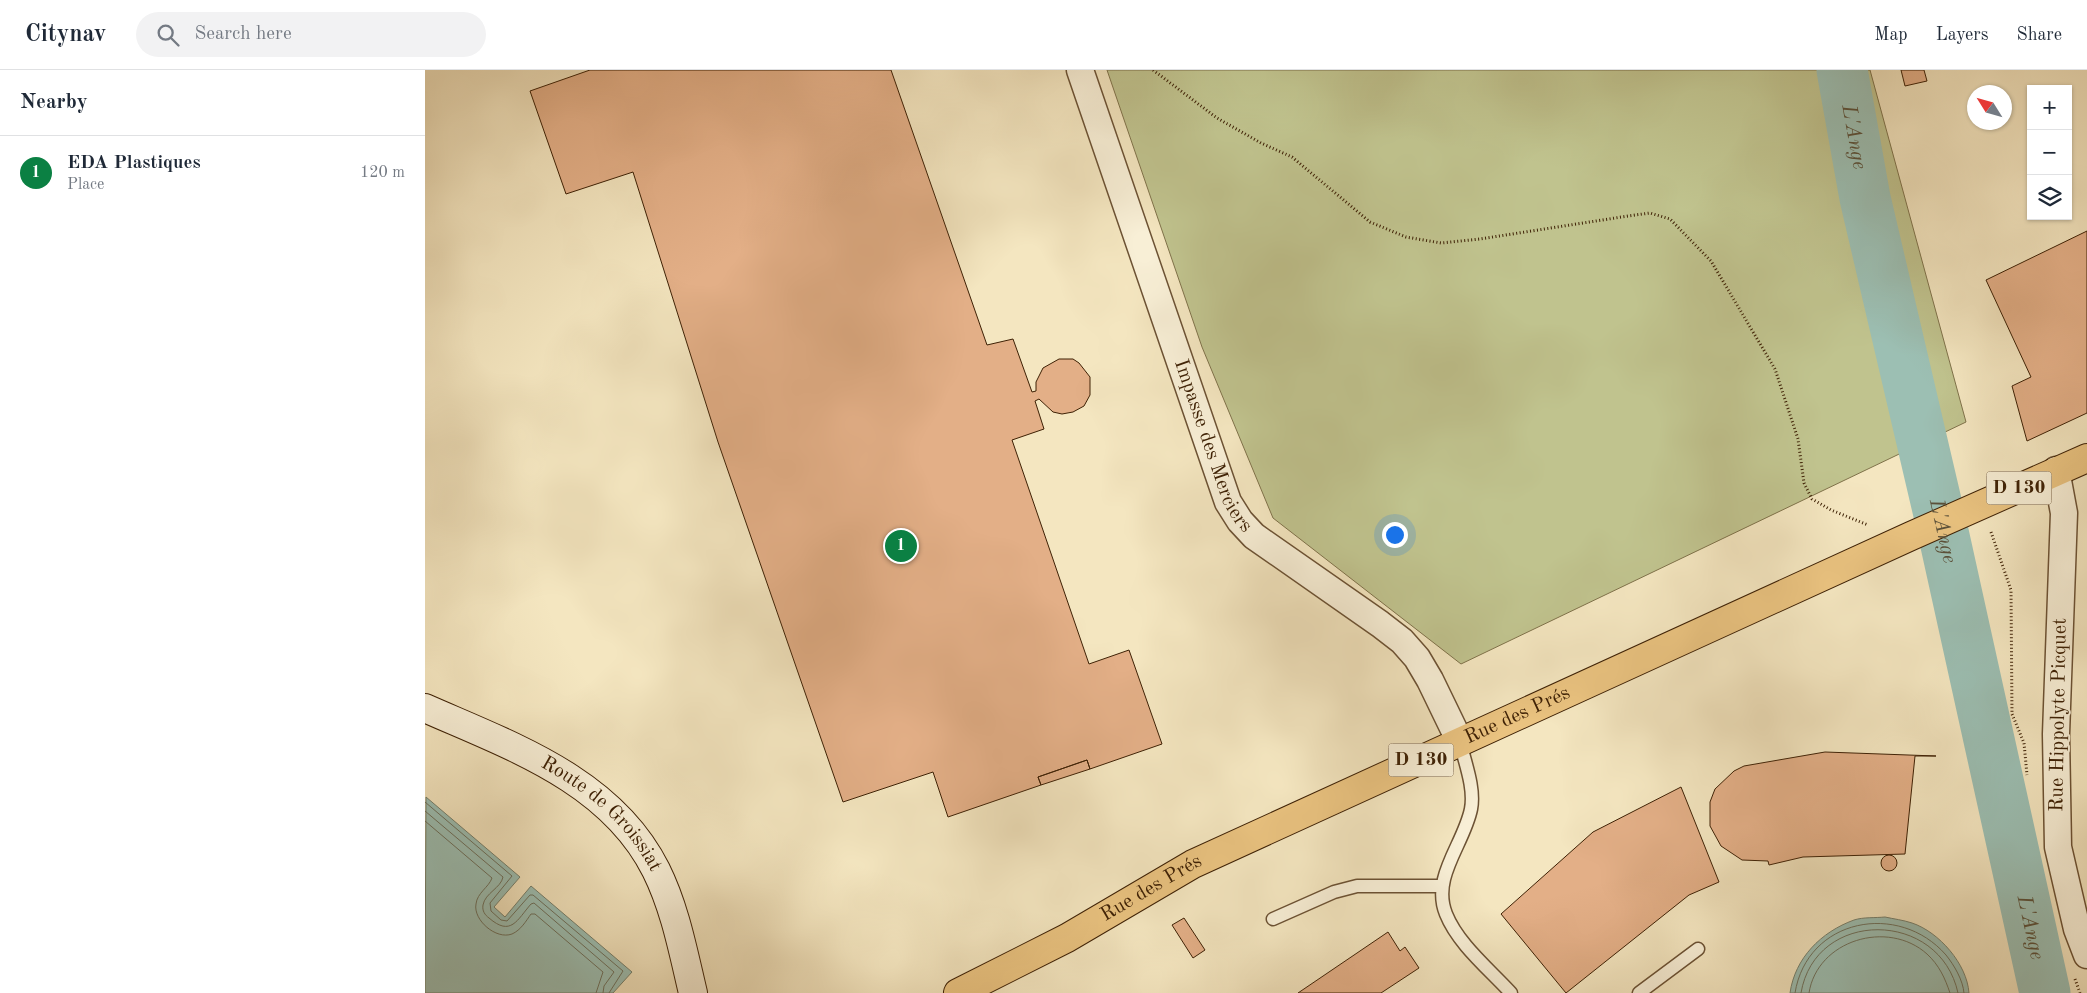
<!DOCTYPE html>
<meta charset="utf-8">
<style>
body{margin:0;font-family:"Old Standard TT",serif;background:#f2f2f3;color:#1f2937}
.controls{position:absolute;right:15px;top:15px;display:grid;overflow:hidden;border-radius:0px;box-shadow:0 1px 4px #0004}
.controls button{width:45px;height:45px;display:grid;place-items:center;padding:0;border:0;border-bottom:1px solid #e0e1e3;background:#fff;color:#1f2937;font:25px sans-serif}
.compass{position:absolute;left:1542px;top:15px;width:45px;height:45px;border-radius:50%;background:#fff;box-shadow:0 1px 4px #0004;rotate:307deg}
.you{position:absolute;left:969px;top:464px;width:18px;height:18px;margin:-12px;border:4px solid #fff;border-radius:50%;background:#1a73e8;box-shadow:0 0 0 8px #1a73e833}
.badge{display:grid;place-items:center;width:32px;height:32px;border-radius:50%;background:#0b8043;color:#fff;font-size:16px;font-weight:700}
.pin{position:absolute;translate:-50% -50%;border:2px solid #fff;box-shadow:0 1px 5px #0006}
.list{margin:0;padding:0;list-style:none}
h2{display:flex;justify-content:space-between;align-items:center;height:65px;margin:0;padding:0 20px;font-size:21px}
h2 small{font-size:16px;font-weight:400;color:#747a83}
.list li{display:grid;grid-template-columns:32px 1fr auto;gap:15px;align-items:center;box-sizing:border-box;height:75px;padding:0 20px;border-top:1px solid #e0e1e3}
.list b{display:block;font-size:19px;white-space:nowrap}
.list p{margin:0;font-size:16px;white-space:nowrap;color:#747a83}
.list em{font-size:16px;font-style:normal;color:#747a83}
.icon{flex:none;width:28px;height:28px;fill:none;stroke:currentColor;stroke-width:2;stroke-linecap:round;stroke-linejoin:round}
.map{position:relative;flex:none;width:1662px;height:923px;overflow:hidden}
header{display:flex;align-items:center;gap:30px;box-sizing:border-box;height:70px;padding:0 25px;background:#fff;border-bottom:1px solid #e0e1e3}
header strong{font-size:24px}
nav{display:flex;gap:28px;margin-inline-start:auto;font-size:18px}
.search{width:350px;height:45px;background:#f2f2f3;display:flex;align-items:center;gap:12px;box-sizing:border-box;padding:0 18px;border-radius:28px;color:#747a83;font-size:19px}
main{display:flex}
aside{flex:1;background:#fff}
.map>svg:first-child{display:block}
.green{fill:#c0c38e;stroke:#7f724a}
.water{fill:#9cbfb3;stroke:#76806d}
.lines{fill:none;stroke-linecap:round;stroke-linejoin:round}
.shore{stroke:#6d705c;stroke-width:1}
.river{stroke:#9cbfb3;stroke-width:51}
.building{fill:#e3af87;stroke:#3e2105}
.service-casing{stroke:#6c5234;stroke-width:15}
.minor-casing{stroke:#6c5234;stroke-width:29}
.secondary-casing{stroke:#3e2105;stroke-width:30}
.primary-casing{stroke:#3e2105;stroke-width:30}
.path{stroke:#3e2105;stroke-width:3;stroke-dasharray:1 2.5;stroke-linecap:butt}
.service{stroke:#f8efd6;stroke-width:12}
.minor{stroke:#f8efd6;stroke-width:26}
.secondary{stroke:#f8efd6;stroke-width:28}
.primary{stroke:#eac380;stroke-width:28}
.labels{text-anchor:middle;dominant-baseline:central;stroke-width:4;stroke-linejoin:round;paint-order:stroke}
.shield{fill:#f8efd6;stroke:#765f44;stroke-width:1}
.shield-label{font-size:19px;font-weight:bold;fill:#3e2105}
.street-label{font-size:20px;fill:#3e2105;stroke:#f8efd6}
.water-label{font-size:21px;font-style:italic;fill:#5a5039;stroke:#f8efd6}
</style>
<header>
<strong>Citynav</strong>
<div class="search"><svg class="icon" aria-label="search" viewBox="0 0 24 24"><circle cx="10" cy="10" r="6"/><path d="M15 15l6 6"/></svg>Search here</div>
<nav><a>Map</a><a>Layers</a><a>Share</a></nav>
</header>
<main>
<aside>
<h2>Nearby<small></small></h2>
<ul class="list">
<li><span class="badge">1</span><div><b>EDA Plastiques</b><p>Place</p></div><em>120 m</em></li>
</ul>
</aside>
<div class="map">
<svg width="1662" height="923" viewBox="0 0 1662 923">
<rect width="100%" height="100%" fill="#f4e6c0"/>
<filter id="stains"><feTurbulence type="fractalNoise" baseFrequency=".004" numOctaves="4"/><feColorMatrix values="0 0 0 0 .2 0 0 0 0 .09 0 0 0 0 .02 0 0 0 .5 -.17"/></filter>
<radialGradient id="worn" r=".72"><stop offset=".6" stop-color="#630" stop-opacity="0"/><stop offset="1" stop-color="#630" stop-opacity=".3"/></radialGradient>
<!-- green -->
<path class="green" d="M682,0h763l96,352 -505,242 -188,-146 -71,-171z"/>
<!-- water -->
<path class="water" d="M1,727l94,80 -26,30 11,10 26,-31 101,86 -19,21h-188z
M1460,847c9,2 18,3 27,6 27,9 55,41 57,70h-179c5,-35 31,-61 64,-73 9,-3 21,-2 31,-3z"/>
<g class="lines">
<!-- shore -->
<path class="shore" d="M0,732l87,74 -22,27 1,8 10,9 6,1 23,-26h3l90,76 -14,22
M0,741l78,66c-2,11 -18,16 -20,28 -1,6 2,10 6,13 22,19 28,2 42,-14l3,-1 80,69 -10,14 -1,7
M0,751l67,57c-3,9 -15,15 -16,26 -3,16 20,36 36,30 9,-4 14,-13 19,-20h4l68,58 -7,21
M1370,923c12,-75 104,-92 151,-38 8,10 17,25 18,38
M1376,923c14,-85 139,-84 157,0
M1384,923c8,-53 79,-74 118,-39 12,11 18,24 23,39"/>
<!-- river -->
<path class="river" id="s1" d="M1417,0l23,128 77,329 103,466"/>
</g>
<!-- building -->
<path class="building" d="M165,0h301l96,275 26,-6 19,53 4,-1v-9l7,-14 16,-9h14l6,4 11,14v18l-6,11 -11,6 -11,2 -9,-2 -14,-13 -4,2 9,28 -32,11 77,224 40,-14 33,94 -72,25 -3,-9 -49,17 3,8 -93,32 -15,-45 -90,30 -125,-360 -85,-270 -67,22 -36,-103z
M1476,0h23l3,11 -22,5z
M1662,161v182l-60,28 -15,-55 19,-9 -45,-97z
M1400,682l111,4h-21l-10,98 -102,3 -34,8 -1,-4 -26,-1 -21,-14 -11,-20v-24l5,-13 19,-18 10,-5z
M662,690l3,9 -49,16 -3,-8z
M1256,717l38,95 -30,13 -123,98 -65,-79 92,-82z
M1456 793a8 8 0 1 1 16 0a8 8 0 1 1-16 0Z
M759,848l21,32 -12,8 -21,-33z
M963,862l12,19 5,-4 14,21 -38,25h-83z"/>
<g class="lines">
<!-- service casing -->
<g class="service-casing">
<path id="service" d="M1035,672c5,21 15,46 11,67 -7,35 -40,68 -25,105 12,30 43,55 65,79
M848,849l61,-27 23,-6h85
M1214,923l59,-44"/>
</g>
<!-- minor casing -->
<g class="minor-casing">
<g id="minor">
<path id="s2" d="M655,0l148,432 12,19 14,15 126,88 22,17 15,17 13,22 30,62"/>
<path d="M1631,400l8,43 -8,221 2,113 19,82 10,26"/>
</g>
</g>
<!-- secondary casing -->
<g class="secondary-casing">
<g id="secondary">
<path id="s3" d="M0,638c86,38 186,72 231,162 19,38 27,81 37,123"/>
</g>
</g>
<!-- primary casing -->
<g class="primary-casing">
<g id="primary">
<path id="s4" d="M533,923l109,-55 126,-74 718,-328 176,-78"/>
</g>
</g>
<!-- path -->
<path class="path" d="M728,0l64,48 44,25 31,14 78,65 36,15 35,6 39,-4 148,-23 22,-3 20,6 41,42 64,108 23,70 6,44 8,16 19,11 37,15
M1566,462l20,58 1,124 12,29 3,32
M1650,909l5,14"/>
<!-- service -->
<use href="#service" class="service"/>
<!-- minor -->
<use href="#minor" class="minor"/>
<!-- secondary -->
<use href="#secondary" class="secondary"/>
<!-- primary -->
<use href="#primary" class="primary"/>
</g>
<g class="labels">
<!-- shield labels -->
<g class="shield">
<rect x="1561.5" y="401.5" width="65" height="33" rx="4"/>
<rect x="963.5" y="673.5" width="65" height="33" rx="4"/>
</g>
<g class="shield-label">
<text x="1594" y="418">D 130</text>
<text x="996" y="690">D 130</text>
</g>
<!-- street labels -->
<g class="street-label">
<text stroke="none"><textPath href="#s2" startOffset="399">Impasse des Merciers</textPath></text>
<text transform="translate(1634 645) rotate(-89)">Rue Hippolyte Picquet</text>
<text stroke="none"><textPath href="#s4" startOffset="625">Rue des Prés</textPath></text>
<text stroke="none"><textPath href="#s3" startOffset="209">Route de Groissiat</textPath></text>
<text stroke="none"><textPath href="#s4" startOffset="220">Rue des Prés</textPath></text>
</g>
<!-- water labels -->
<g class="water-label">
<text stroke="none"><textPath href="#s1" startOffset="68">L'Ange</textPath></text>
<text stroke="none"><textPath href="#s1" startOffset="472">L'Ange</textPath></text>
<text stroke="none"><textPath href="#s1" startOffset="878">L'Ange</textPath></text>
</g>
</g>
<rect width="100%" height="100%" filter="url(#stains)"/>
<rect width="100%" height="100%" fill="url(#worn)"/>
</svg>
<div class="controls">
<button>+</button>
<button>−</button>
<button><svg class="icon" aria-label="layers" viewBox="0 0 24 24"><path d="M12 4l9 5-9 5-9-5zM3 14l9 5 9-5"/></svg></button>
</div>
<svg class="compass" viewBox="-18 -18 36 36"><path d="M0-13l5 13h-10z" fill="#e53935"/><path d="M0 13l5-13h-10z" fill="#747a83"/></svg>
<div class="you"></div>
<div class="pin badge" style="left:476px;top:476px">1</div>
</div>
</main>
